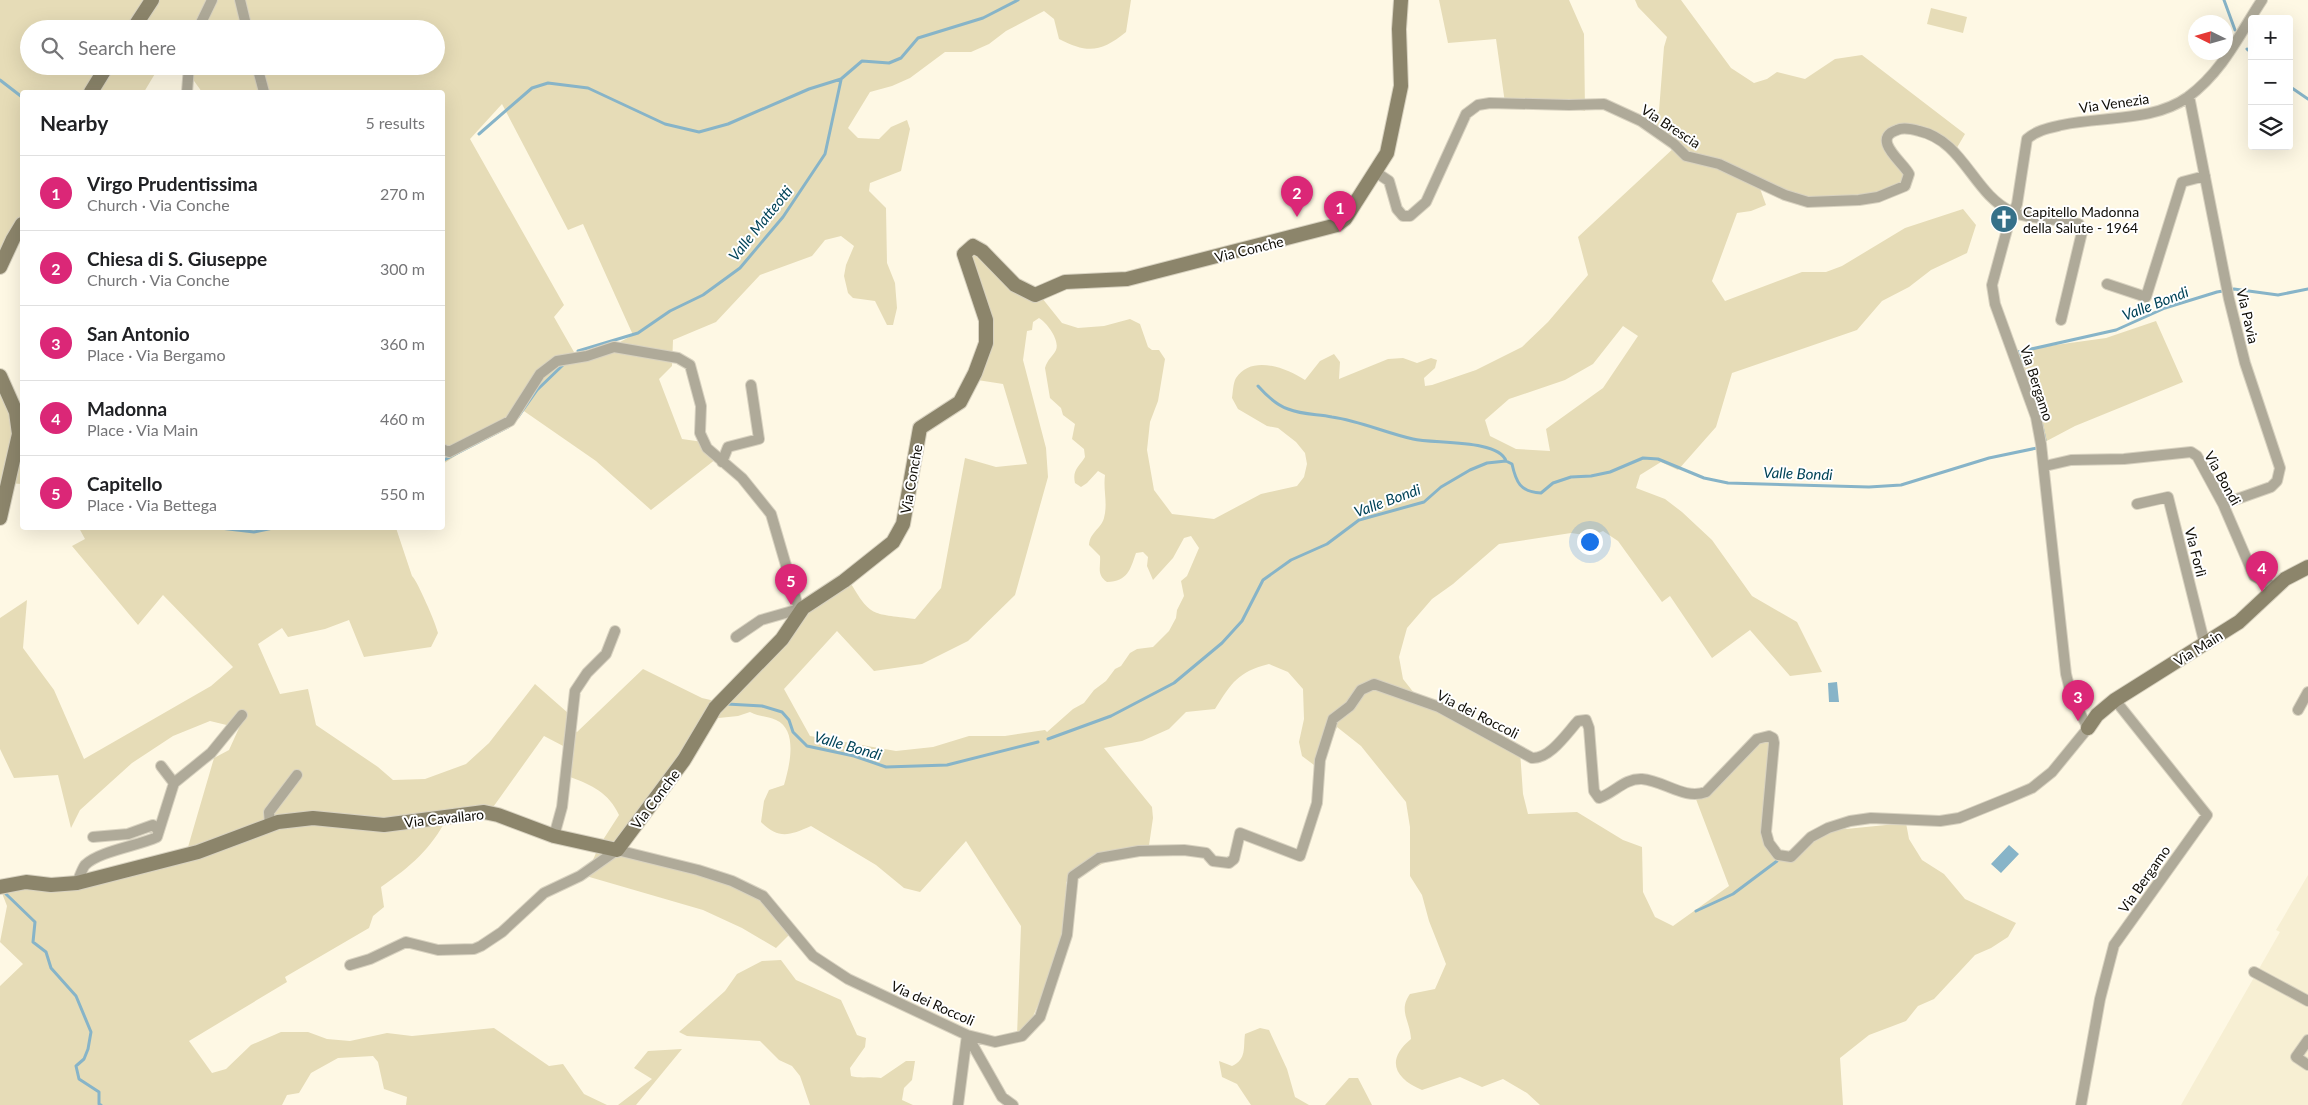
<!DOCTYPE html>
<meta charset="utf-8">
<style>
body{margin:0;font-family:Lato,sans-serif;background:#f6f6f6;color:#202124}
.controls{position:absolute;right:15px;top:15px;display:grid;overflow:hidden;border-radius:5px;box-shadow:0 5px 20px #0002}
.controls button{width:45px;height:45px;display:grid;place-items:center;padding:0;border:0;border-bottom:1px solid #e0e0e0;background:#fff;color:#202124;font:25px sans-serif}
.compass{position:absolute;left:2188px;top:15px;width:45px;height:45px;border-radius:50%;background:#fff;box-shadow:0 5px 20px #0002;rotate:275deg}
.you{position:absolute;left:1589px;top:541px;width:18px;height:18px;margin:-12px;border:4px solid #fff;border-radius:50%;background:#1a73e8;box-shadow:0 0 0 8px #1a73e833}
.badge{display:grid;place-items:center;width:32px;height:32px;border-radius:50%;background:#db2777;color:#fff;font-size:16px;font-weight:700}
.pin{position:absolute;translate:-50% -41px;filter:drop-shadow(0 1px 2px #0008)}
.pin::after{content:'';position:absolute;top:26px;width:18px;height:15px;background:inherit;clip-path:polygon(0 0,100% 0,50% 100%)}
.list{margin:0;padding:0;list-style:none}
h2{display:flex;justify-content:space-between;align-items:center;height:65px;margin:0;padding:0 20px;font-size:21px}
h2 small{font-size:16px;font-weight:400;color:#757577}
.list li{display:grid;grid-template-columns:32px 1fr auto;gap:15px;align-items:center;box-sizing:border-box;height:75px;padding:0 20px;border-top:1px solid #e0e0e0}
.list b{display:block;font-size:19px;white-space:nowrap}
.list p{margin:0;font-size:16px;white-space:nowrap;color:#757577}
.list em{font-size:16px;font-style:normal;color:#757577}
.icon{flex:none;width:28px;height:28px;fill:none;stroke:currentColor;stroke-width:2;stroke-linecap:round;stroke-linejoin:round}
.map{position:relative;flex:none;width:2308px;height:1105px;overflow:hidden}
.search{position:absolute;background:#fff;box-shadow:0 5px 20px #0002;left:20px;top:20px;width:425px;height:55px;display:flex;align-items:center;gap:12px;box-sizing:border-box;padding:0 18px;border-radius:28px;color:#757577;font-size:19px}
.panel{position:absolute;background:#fff;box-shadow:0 5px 20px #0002;left:20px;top:90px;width:425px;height:440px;border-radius:5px}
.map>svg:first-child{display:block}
.built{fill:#f7efd3}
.green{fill:#e6dcb7;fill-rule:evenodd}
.water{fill:#87b4c8}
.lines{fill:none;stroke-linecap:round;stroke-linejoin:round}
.stream{stroke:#87b4c8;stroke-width:3}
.street-casing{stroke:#d8d2c0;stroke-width:12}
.secondary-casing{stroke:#d8d2c0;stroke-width:16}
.street{stroke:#afaa99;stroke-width:10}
.secondary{stroke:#8c856b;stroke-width:14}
.labels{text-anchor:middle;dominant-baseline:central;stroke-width:4;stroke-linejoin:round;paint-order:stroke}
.street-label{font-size:14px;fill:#0f0d06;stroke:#fff}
.poi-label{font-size:14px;fill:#0f0d06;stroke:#fff;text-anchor:start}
.water-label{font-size:15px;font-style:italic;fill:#004358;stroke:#fff}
</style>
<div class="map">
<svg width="2308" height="1105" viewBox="0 0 2308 1105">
<rect width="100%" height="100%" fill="#fef8e4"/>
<!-- built -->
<path class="built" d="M2308,875v230h-127l99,-173 -4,-2z"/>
<!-- green -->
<path class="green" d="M0,0h1131l-5,32c-25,20 -38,22 -67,7l-5,-20 -10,-8 -38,20 -17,13 -18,8h-26l-35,26 -18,8 -22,6 -22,36 10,10 21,1 12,-12 16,-7 3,9 -9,42 -31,12 -1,8 17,17 1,55 8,20 2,25 -4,17h-6l-12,-24 -22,-3 -5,-5 -4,-17 2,-11 8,-19 -13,-10 -16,4 -13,16 -52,19 -44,47 -43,18 -1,26 -13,13 23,60 21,3 13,17 -65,51 -55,-49 -75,-52 -44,33 -34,22 -1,-372h-240l-18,-25 -28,5 -12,20h-122v132l-22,45zM29,29h407v37h-407zM502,104l66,126 15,-6 50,111 -26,14 -29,10 -24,-42 10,-12 -94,-166z
M1439,0h130l15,34 1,77 -30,-7 -50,-1 -9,-64 -48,4z
M1635,0h46l50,68 23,15 13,-4 10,-7 28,7 30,-20 27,-4 103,79 -10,17 -42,-21 -26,7 21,43 -30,17 -70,5 -50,-19 8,22 -15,6 -14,2 -25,68 13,20 77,-29h24l16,-6 63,-38 58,-19 13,16 -9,28 -36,17 -22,17 -27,14 -25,29 -125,43 -16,54 -38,43 -17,-8 -21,13 -4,13 29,11 17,13 30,28 40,56 45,26 25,50 -32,4 -40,-46 -38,28 -42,-62 -8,6 -44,-61 -15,-10 -11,5 -21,-3 -72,11 -46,40 -21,15 -25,29 -8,29 4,22 15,19 102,53 3,43 5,20 49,-2 46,28 19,7 1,45 12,25 18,9 56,-40 -35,-92 29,-16 48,-48 -5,93 10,31 9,5 54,-35 7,5 60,-6 3,16 13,21 22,14 21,25 51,24 -8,14 -17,11 -16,7 -41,44 -16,7 -12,15 -37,14 -29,23 3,47h-303l-13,-12 -24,-14 -21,8 -22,-10 -38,13c-27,-11 -37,-30 -11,-51 -1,-19 -13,-28 -1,-45l25,-5 11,-25 -17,-43 -7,-26 -12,-19v-49l-4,-25 -45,-56 -24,-19 -19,41 -16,-12 -3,-14 5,-23 -1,-30 -15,-17 -19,-8c-31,8 -37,18 -54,45l-29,3 -17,17 -27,12 -38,7 48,59 1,11 -5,34 -16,-3 -66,33 1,56 -36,83 -14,15 4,-110 -55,-85 -46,51 -16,-4 -28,-23 -65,-39c-22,10 -33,13 -50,-4l3,-21 5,-11 15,-5c5,-17 15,-55 -8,-65 -9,-4 -16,-3 -26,-8l-12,4 -29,3 -93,127 153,51 26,32 -19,19 -34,-20 -39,-18 -117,-34 13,-30 20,-31c-10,-22 -27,-30 -49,-38l-3,-29 -23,-12 -53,74 -44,8c-16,31 -37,49 -66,69l3,20 -11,9 -4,12 -84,49 2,5 -98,59 23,32 14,-4 25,-24 30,-13h27l19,7 23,2 37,-8 25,3 82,-8 55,38 14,-2 21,30 23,11h-201l1,-8 -23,-8 -6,-27 -5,-6 -35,2 -27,15 -12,20 -12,2 -5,10h-282v-119l23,-22 -23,-22 7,-36 -7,-18 77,-9 109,-25 28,-96 15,-8 10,-22 -29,-7 -37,15 -41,27 -52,47 -9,18 -13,-53 -44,3 -14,-29v-131l27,-18 -4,48 31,42 30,69 127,-73 22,-19 -70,-72 -25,30 -66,-79 13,-7 -6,-11h317l16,48c5,4 24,48 26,57l-7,14 -67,10 -15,-37 -24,9 -37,8 -6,-9 -24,16 22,50 28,-5 8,36 62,42 15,13 32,-1 41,-15 23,-21 46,-59 33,29 1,14 8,5 66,-63 59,29 17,4 81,-94 47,-31c24,41 23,36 68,42l26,-31 24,-130 31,9 31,-3 -24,-80 -32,-5 14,-40 -19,-92 59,40 13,6 24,30 16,5 26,-2 26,-7 10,5 8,23 4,3h7l6,9 -7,42 -8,21 -3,28 7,40 18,24 42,5 47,-25 36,-8 7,-9 3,-13 -2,-11 -9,-11 -18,-14 -11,-2 -29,-17 -6,-11c1,-6 1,-15 4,-20 16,-24 50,-10 69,2l15,-19 14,-7 6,8 -1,17 49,-20 15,-1 14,5 14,-5 6,2 -2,8 -11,10 1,8 7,-1 44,-15 46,-23 26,-25 40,-47 -10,-38 98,-91 -28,-19 11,-16 5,-64 3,-10 -29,-30zM1039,318c8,5 21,22 17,32 -3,6 -9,10 -11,18l5,30 11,10 2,7 12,9 -3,15 12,10 1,8c-6,10 -13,13 -10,26l6,4 6,-4 11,-12 7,4c-2,15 3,28 -1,43 -3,11 -14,14 -15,27l11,11c1,11 -4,18 7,26 21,-1 23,-12 29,-29l7,-1 5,5 -1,9 6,14 20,-22 11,-20 7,-2 8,12 -12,28 -6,5 3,15 -7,14 -1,8 -7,13 -16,16 -16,2 -7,4 -9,13 -6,3 -9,12 -12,9 -10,13 -11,6 -26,23 -2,-2 -40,6h-36l-36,11 -37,4 -86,-15 -26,-47 53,-58 37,40 48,-7 46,-23 47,-46 33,-118 -2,-29 -23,-88 4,-29 5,-1 1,-8zM1623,326l15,10 -35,52 -57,41 4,22 -34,-2 -26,-13 -5,-16 24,-21 56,-19 28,-16z
M1931,8l36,9 -4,16 -36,-9z
M2156,321l27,61 -108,44 -34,18 -29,-93 94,-13z
M0,370l22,55v59l-16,-1 -6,30z
M781,960l15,20 45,20 16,35 9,3 -1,9 -15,21 1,8c11,3 20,0 30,2l25,-17h9l-3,19 -8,8 -2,12 11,5h-103l-10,-29 -8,-10 -13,-6 -19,-19 -73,-5 -8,-4 46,-41 12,-17 25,-13z
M1260,1028l9,2 18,39 8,28 14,8h-58l-14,-21 -15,-7 -3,-16 13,5c15,-7 11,-18 13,-32z
M682,1049l-46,56h-18l34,-26 -18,-11 14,-17z
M1349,1078h9l14,27h-47z"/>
<!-- water -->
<path class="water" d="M1837,682l2,20h-10l-1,-19z
M2009,845l10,9 -18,19 -10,-9z"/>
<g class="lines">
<!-- stream -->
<path class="stream" d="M2224,0l11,30
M2247,49l5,4
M0,80l22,17
M2289,86l19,13
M479,134l53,-46 16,-5 40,5 77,36 34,8 29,-8 81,-35 32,-10 21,-18 27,2 12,-5 17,-20 65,-20 35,-18
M578,351l60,-18 32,-22 33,-16 37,-27 43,-51 42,-63 16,-74
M2023,366l-5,-14 98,-22 49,-22 52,-16 17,-3 44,6 30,-6
M1258,386c8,9 18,19 30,23 15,6 29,5 44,8 28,4 54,16 81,22 20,5 86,0 93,22
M518,417l19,-27 27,-26
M2041,421l4,19
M442,461l66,-34
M220,528l34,4 19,-4
M727,704l35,2 20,6 7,8 4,12 14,14 47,10 32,11 61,-2 91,-23
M1048,739l63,-23 63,-33 48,-40 20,-22 21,-41 28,-20 36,-16 32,-24 65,-18 17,-15 29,-17 17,-7 19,-2 6,3c4,18 8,28 29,29l12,-10 18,-6 20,-1 19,-4 33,-14 15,1 46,19 24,5 141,4 32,-2 88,-27 48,-10
M6,894l29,28 -2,20 13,10 5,16 25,28 15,36 -3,17 -4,10 -8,7 3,13 20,13v12l2,1
M1696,911l37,-17 44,-33"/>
<!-- street casing -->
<g class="street-casing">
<path id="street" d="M240,0l7,29
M198,29l14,-29
M257,66l7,26
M187,92l2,-26
M2189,96l40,203 16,64 35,105 -3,13 -6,6 -48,17
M1377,173l12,8 8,28 6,7h7l16,-14 40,-88 12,-9 12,-2 79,2 35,-1 37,17 33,23 12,12 33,8 66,31 23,7 51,-2 19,-3 27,-11 4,-12c-5,-11 -39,-35 -12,-44 6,-3 15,-1 22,1 45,10 54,63 93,81 15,7 49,7 67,12l3,8 -21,88
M2107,284l39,13 36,-115 23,-6
M442,449l7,3 61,-31 30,-47 17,-13 30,-5 27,-9 64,11 12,7 11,41 -1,27 7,15 35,30 29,36 26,89 6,5
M722,462l6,-15 31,-8 -8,-54
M2045,466l26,-6 53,-1 67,-7 6,4 26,48 31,72 22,12
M2137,504l31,-7 37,148
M736,637l25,-17 42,-12
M2298,710l10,-18
M174,783l37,-30 31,-38
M270,825l-1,-13 28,-37
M554,836l8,-29 13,-116 12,-18 19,-19 9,-23
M93,837l35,-3 25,-9 6,6
M77,883c2,-5 5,-14 8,-18 14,-14 53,-19 72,-28l17,-54 -13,-17
M350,965l20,-6 36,-17 32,8 36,-1 7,-3 21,-14 42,-39 36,-17 37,-26 81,20 34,11 31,15 50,60 35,23 119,56 28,7 27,-6 18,-19 27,-82 6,-59 26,-18 40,-7 45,-1 22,3 7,8 16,2 5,-4 6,-26 60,23 17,-53 3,-43 13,-41 17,-13 11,-16 13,-6 65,23 93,51c18,1 35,-25 46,-37l8,-1 3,8 5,63 5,7c15,-5 26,-20 43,-19 23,2 42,21 64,13l51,-53 12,-3 4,2 1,5 -8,89 3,11 9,12 13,2 20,-20 17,-9 22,-7 21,-3 69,3 19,-3 52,-21 21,-9 20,-16 36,-44 -16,-30 -6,-24 -25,-230 -5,-27 -41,-113 -3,-19 16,-59 9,-22 10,-65c10,-9 22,-11 35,-14 41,-9 91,-3 126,-28 35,-26 51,-62 74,-97
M2254,972l54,29
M967,1035l35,62 11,8
M2308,1040l-12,17 12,8
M958,1105l9,-70
M2081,1105l19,-106 14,-54 93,-130 -92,-115"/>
</g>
<!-- secondary casing -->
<g class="secondary-casing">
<path id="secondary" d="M133,29l19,-29
M91,92l16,-26
M0,267l13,-28 9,-15
M0,376l16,36 3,22 -19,84
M2088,728l9,-13 18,-15 124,-78 46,-43 23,-12
M0,887l26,-5 25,3 26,-2 121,-31 80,-30 35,-4 71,7 100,-13 14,3 56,21 63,14 67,-90 31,-52 67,-69 21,-31 41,-27 49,-39 10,-18 17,-96 40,-26 15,-29 11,-30v-23l-22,-66 9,-8 9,5 33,34 20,10 30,-13 62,-3 210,-54 8,-6 42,-66 14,-67 -2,-57 2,-29"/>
</g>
<!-- street -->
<use href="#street" class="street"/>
<!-- secondary -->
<use href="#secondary" class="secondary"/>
</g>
<!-- icons -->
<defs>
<g id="church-disc" transform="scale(1.4375)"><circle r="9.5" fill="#367189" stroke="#fff"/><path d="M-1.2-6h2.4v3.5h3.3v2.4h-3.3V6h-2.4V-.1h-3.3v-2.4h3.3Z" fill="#fff"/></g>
</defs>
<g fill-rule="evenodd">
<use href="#church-disc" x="2004" y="219"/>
</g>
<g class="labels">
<!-- street labels -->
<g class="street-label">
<text transform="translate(2114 103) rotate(-8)">Via Venezia</text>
<text transform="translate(1671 126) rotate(33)">Via Brescia</text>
<text transform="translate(1249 249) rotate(-14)">Via Conche</text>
<text transform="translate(2248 316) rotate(77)">Via Pavia</text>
<text transform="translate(2037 383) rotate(72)">Via Bergamo</text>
<text transform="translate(2223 478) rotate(61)">Via Bondi</text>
<text transform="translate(911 479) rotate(-80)">Via Conche</text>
<text transform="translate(2196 552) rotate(76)">Via Forlì</text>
<text transform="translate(2198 648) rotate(-32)">Via Main</text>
<text transform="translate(1478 714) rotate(27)">Via dei Roccoli</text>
<text transform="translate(655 799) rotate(-53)">Via Conche</text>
<text transform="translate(444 818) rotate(-6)">Via Cavallaro</text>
<text transform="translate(2144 879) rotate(-55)">Via Bergamo</text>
<text transform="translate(933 1003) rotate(24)">Via dei Roccoli</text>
</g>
<!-- poi labels -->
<g class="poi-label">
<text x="2023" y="211">Capitello Madonna<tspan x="2023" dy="16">della Salute - 1964</tspan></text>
</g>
<!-- water labels -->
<g class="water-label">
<text transform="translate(760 223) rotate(-51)">Valle Matteotti</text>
<text transform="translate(2155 303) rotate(-21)">Valle Bondi</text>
<text transform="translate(1798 473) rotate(2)">Valle Bondi</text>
<text transform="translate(1387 500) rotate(-20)">Valle Bondi</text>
<text transform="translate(848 745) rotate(16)">Valle Bondi</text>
</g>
</g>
</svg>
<div class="controls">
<button>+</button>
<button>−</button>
<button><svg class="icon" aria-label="layers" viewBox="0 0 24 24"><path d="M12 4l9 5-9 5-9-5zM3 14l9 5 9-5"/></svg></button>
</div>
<svg class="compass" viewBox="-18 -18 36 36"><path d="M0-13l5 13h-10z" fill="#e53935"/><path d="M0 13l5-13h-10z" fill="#757577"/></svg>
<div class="you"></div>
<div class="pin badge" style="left:1340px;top:232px">1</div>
<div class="pin badge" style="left:1297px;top:217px">2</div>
<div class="pin badge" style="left:2078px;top:721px">3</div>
<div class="pin badge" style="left:2262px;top:592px">4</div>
<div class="pin badge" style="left:791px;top:605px">5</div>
<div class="search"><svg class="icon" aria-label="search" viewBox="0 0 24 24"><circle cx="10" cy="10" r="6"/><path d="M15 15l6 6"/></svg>Search here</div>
<section class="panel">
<h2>Nearby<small>5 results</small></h2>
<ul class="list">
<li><span class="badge">1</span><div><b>Virgo Prudentissima</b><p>Church · Via Conche</p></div><em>270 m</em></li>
<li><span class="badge">2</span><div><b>Chiesa di S. Giuseppe</b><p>Church · Via Conche</p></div><em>300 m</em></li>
<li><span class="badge">3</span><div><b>San Antonio</b><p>Place · Via Bergamo</p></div><em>360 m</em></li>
<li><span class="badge">4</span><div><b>Madonna</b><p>Place · Via Main</p></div><em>460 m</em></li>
<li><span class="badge">5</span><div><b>Capitello</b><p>Place · Via Bettega</p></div><em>550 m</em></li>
</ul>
</section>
</div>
